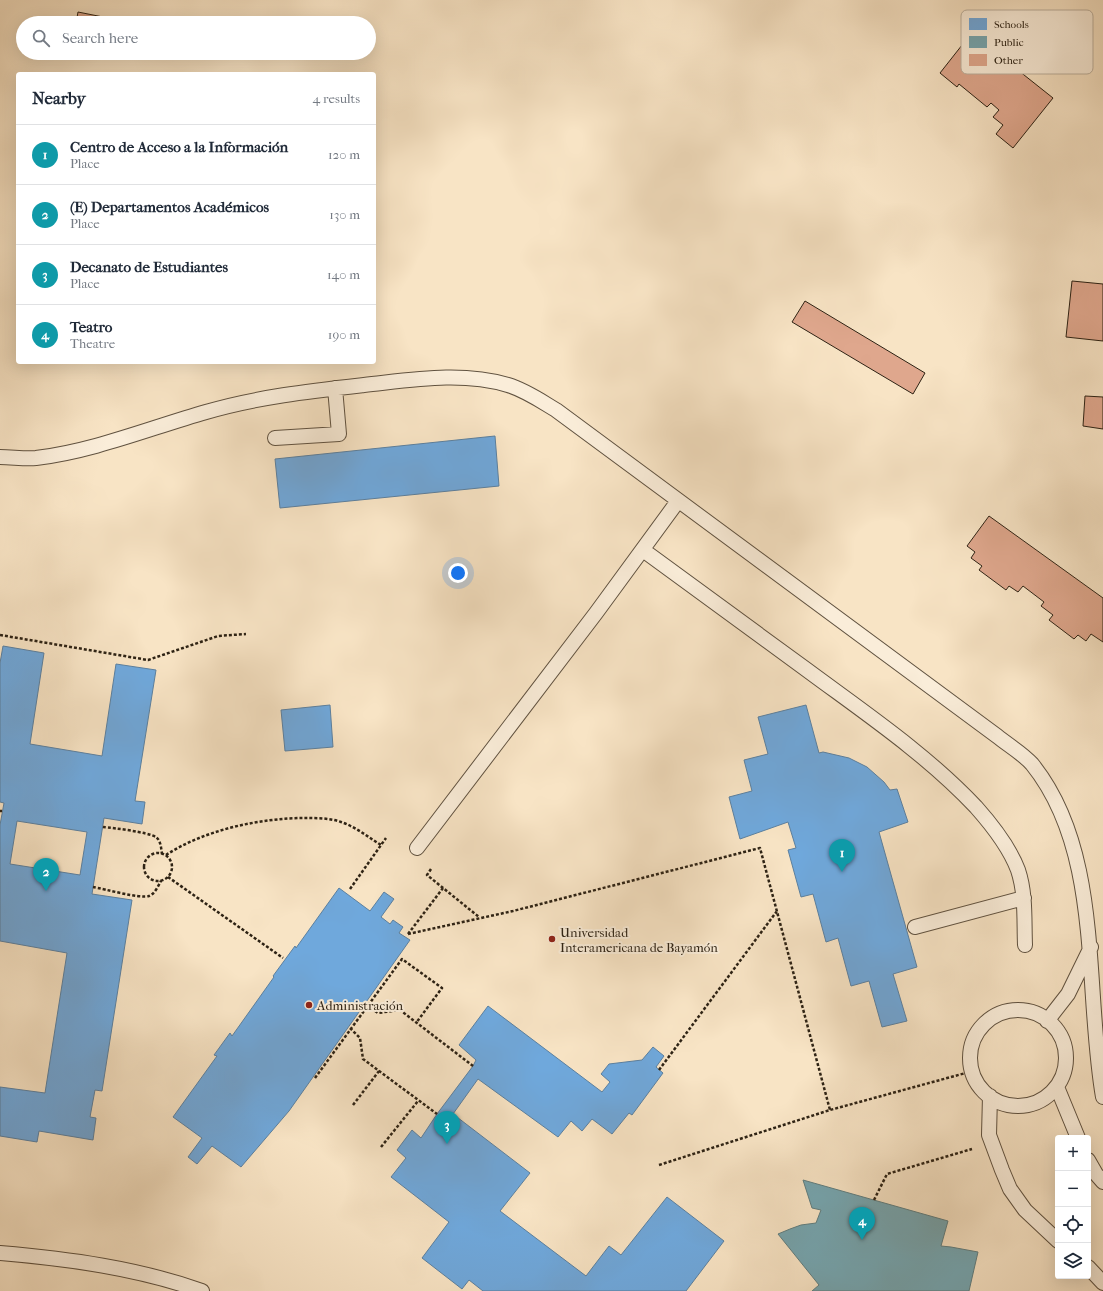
<!DOCTYPE html>
<meta charset="utf-8">
<style>
body{margin:0;font-family:"IM FELL French Canon",serif;background:#f2f2f3;color:#1f2937}
.controls{position:absolute;right:12px;bottom:12px;display:grid;overflow:hidden;border-radius:4px;box-shadow:0 4px 16px #0002}
.controls button{width:36px;height:36px;display:grid;place-items:center;padding:0;border:0;border-bottom:1px solid #e0e1e3;background:#fff;color:#1f2937;font:20px sans-serif}
.you{position:absolute;left:458px;top:573px;width:14px;height:14px;margin:-10px;border:3px solid #fff;border-radius:50%;background:#1a73e8;box-shadow:0 0 0 6px #1a73e833}
.badge{display:grid;place-items:center;width:26px;height:26px;border-radius:50%;background:#0b8043;color:#fff;font-size:13px;font-weight:700}
.pin{position:absolute;translate:-50% -33px;filter:drop-shadow(0 1px 2px #0008)}
.pin::after{content:'';position:absolute;top:21px;width:14px;height:12px;background:inherit;clip-path:polygon(0 0,100% 0,50% 100%)}
.list{margin:0;padding:0;list-style:none}
h2{display:flex;justify-content:space-between;align-items:center;height:52px;margin:0;padding:0 16px;font-size:17px}
h2 small{font-size:13px;font-weight:400;color:#747a83}
.list li{display:grid;grid-template-columns:26px 1fr auto;gap:12px;align-items:center;box-sizing:border-box;height:60px;padding:0 16px;border-top:1px solid #e0e1e3}
.list b{display:block;font-size:15px;white-space:nowrap}
.list p{margin:0;font-size:13px;white-space:nowrap;color:#747a83}
.list em{font-size:13px;font-style:normal;color:#747a83}
.icon{flex:none;width:22px;height:22px;fill:none;stroke:currentColor;stroke-width:2;stroke-linecap:round;stroke-linejoin:round}
.map{position:relative;flex:none;width:1103px;height:1291px;overflow:hidden}
.search{position:absolute;background:#fff;box-shadow:0 4px 16px #0002;left:16px;top:16px;width:360px;height:44px;display:flex;align-items:center;gap:10px;box-sizing:border-box;padding:0 14px;border-radius:22px;color:#747a83;font-size:15px}
.panel{position:absolute;background:#fff;box-shadow:0 4px 16px #0002;left:16px;top:72px;width:360px;height:292px;border-radius:4px}
.map>svg:first-child{display:block}
.schools{fill:#6fa8dc;stroke:#5b80a0;fill-rule:evenodd}
.public{fill:#76a5af;stroke:#607e80}
.building{fill:#dfa78d;stroke:#2d2214}
.lines{fill:none;stroke-linecap:round;stroke-linejoin:round}
.service-casing{stroke:#605240;stroke-width:16}
.path{stroke:#2d2214;stroke-width:2.5;stroke-dasharray:3 2;stroke-linecap:butt}
.service{stroke:#faedd9;stroke-width:14}
.poi-dot{fill:#8f2418;stroke:#faedd9;stroke-width:1.5}
.labels{text-anchor:middle;dominant-baseline:central;stroke-width:4;stroke-linejoin:round;paint-order:stroke}
.poi-label{font-size:13px;fill:#2d2214;stroke:#faedd9;text-anchor:start}
.key{fill:#faedd9;stroke:#bcb09e;stroke-width:1}
.key-label{font-size:11px;fill:#2d2214}
</style>
<div class="map">
<svg width="1103" height="1291" viewBox="0 0 1103 1291">
<rect width="100%" height="100%" fill="#f8e4c5"/>
<filter id="stains"><feTurbulence type="fractalNoise" baseFrequency=".005" numOctaves="4"/><feColorMatrix values="0 0 0 0 .2 0 0 0 0 .09 0 0 0 0 .02 0 0 0 .5 -.17"/></filter>
<radialGradient id="worn" r=".72"><stop offset=".6" stop-color="#630" stop-opacity="0"/><stop offset="1" stop-color="#630" stop-opacity=".3"/></radialGradient>
<!-- schools -->
<path class="schools" d="M495,436l4,50 -219,22 -5,-49z
M3,646l41,7 -14,91 72,12 14,-92 40,6 -21,131 10,1 -3,22 -38,-6 -12,76 40,6 -30,191 -7,-1 -5,27 6,1 -3,22 -54,-9 -2,11 -37,-6v-49l45,6 22,-140 -67,-12v-116l4,-22 -4,-1v-139zM17,821l70,11 -7,43 -70,-11z
M330,705l3,42 -48,4 -4,-41z
M806,705l13,48 4,-1 26,6 18,9 17,15 6,8 7,-1 11,33 -29,10 38,135 -24,7 14,47 -25,6 -13,-46 -18,5 -13,-48 -12,4 -13,-48 -12,3 -13,-47 8,-2 -8,-26 -48,17 -11,-42 23,-6 -8,-31 24,-6 -10,-37z
M339,888l31,23 14,-19 10,7 -13,18 9,7 3,-4 10,7 -4,6 11,7 -121,171 -48,56 -29,-21 -15,18 -9,-7 14,-19 -29,-21 44,-61 -3,-1 16,-22 2,3 42,-59 -1,-1 22,-30 1,2z
M488,1006l114,86 8,-10 -9,-8 8,-10 33,-4 11,-13 11,9 -8,11 7,6 -31,42 -3,-2 -17,21 -20,-15 -10,12 -11,-10 -13,16 -80,-58 -25,35 77,59 -30,38 86,65 23,-30 12,9 46,-58 57,44 -38,50h-203l-14,-11 -7,9 -40,-31 27,-36 -58,-45 15,-19 -9,-8 15,-20 9,8 16,-24 36,-48 3,-6 -17,-15z"/>
<!-- public -->
<path class="public" d="M803,1180l145,41 -7,25 10,1 27,5 -9,39h-157l7,-6 -41,-51 12,-5 11,-4 15,-2 5,-13 -9,-2z"/>
<!-- building -->
<path class="building" d="M78,12l40,8v3h-42z
M995,39l25,21 -6,7 39,31 -40,50 -17,-14 7,-9 -10,-8 6,-7 -8,-7 -4,4 -28,-23 -2,3 -17,-14 26,-33 17,14z
M1072,281l31,3v57l-37,-4z
M805,301l120,72 -12,21 -121,-72z
M1085,396l18,1v32l-20,-3z
M989,516l114,82v44l-12,-8 -5,7 -8,-6 -4,4 -25,-19 4,-5 -12,-9 3,-4 -21,-16 -5,6 -9,-6 -3,4 -27,-20 3,-4 -11,-8 4,-6 -8,-6z"/>
<g class="lines">
<!-- service casing -->
<g class="service-casing">
<path id="service" d="M275,438l64,-4 -4,-46
M0,457c12,0 25,2 36,1 58,-7 114,-30 170,-46 51,-15 105,-21 158,-27 47,-5 97,-14 144,0 17,5 33,16 48,25l441,326c11,9 25,17 35,28 71,88 52,223 71,333
M643,550c54,40 109,80 164,120 58,43 119,84 169,137 16,18 33,39 42,63 8,24 6,50 7,75
M417,848l179,-235 82,-112
M915,927l109,-29
M970 1058a48 48 0 1 1 96 0a48 48 0 1 1-96 0Z
M1047,1021l21,-27 23,-47
M1057,1087l21,51
M990,1096l-1,39 13,35 8,19 15,21 33,31
M1088,1160l8,14 7,8
M0,1253c69,6 137,15 202,38
M1088,1267l15,16"/>
</g>
<!-- path -->
<path class="path" d="M0,635l148,25 70,-24 28,-2
M0,811h2
M103,827c11,1 44,5 53,10 5,4 5,11 6,17
M144 867a14 14 0 1 1 28 0a14 14 0 1 1-28 0Z
M166,855c38,-25 94,-37 139,-37 12,0 25,0 36,4 15,5 27,15 40,23
M431,869l-4,6 52,42
M168,877l115,81
M93,887c12,2 47,12 56,9 6,-2 9,-10 12,-15
M350,889l36,-51
M408,934l105,-23 247,-63 70,262
M408,934l35,-46
M367,1005l11,8 22,-3 73,56
M350,1028l10,10 3,21 74,55
M659,1070l118,-159
M315,1078l87,-119 40,29 -26,35
M353,1105l26,-34
M381,1147l37,-46
M659,1165l171,-55 143,-39
M874,1200l13,-26 85,-25"/>
<!-- service -->
<use href="#service" class="service"/>
</g>
<!-- markers -->
<g class="poi-dot">
<circle cx="552" cy="939" r="4"/>
<circle cx="309" cy="1005" r="4"/>
</g>
<g class="labels">
<!-- poi labels -->
<g class="poi-label">
<text x="560" y="932">Universidad<tspan x="560" dy="15">Interamericana de Bayamón</tspan></text>
<text x="317" y="1005">Administración</text>
</g>
</g>
<!-- legend -->
<rect x="961" y="10" width="132" height="64" rx="6" class="key"/>
<rect x="969" y="18" width="18" height="12" fill="#6fa8dc"/>
<rect x="969" y="36" width="18" height="12" fill="#76a5af"/>
<rect x="969" y="54" width="18" height="12" fill="#dfa78d"/>
<g class="key-label">
<text x="994" y="28">Schools</text>
<text x="994" y="46">Public</text>
<text x="994" y="64">Other</text>
</g>
<rect width="100%" height="100%" filter="url(#stains)"/>
<rect width="100%" height="100%" fill="url(#worn)"/>
</svg>
<div class="controls">
<button>+</button>
<button>−</button>
<button><svg class="icon" aria-label="locate" viewBox="0 0 24 24"><circle cx="12" cy="12" r="6"/><path d="M12 2v4M12 18v4M2 12h4M18 12h4"/></svg></button>
<button><svg class="icon" aria-label="layers" viewBox="0 0 24 24"><path d="M12 4l9 5-9 5-9-5zM3 14l9 5 9-5"/></svg></button>
</div>
<div class="you"></div>
<div class="pin badge" style="left:842px;top:872px;background:#0f9aa8">1</div>
<div class="pin badge" style="left:46px;top:891px;background:#0f9aa8">2</div>
<div class="pin badge" style="left:447px;top:1144px;background:#0f9aa8">3</div>
<div class="pin badge" style="left:862px;top:1240px;background:#0f9aa8">4</div>
<div class="search"><svg class="icon" aria-label="search" viewBox="0 0 24 24"><circle cx="10" cy="10" r="6"/><path d="M15 15l6 6"/></svg>Search here</div>
<section class="panel">
<h2>Nearby<small>4 results</small></h2>
<ul class="list">
<li><span class="badge" style="background:#0f9aa8">1</span><div><b>Centro de Acceso a la Información</b><p>Place</p></div><em>120 m</em></li>
<li><span class="badge" style="background:#0f9aa8">2</span><div><b>(E) Departamentos Académicos</b><p>Place</p></div><em>130 m</em></li>
<li><span class="badge" style="background:#0f9aa8">3</span><div><b>Decanato de Estudiantes</b><p>Place</p></div><em>140 m</em></li>
<li><span class="badge" style="background:#0f9aa8">4</span><div><b>Teatro</b><p>Theatre</p></div><em>190 m</em></li>
</ul>
</section>
</div>
